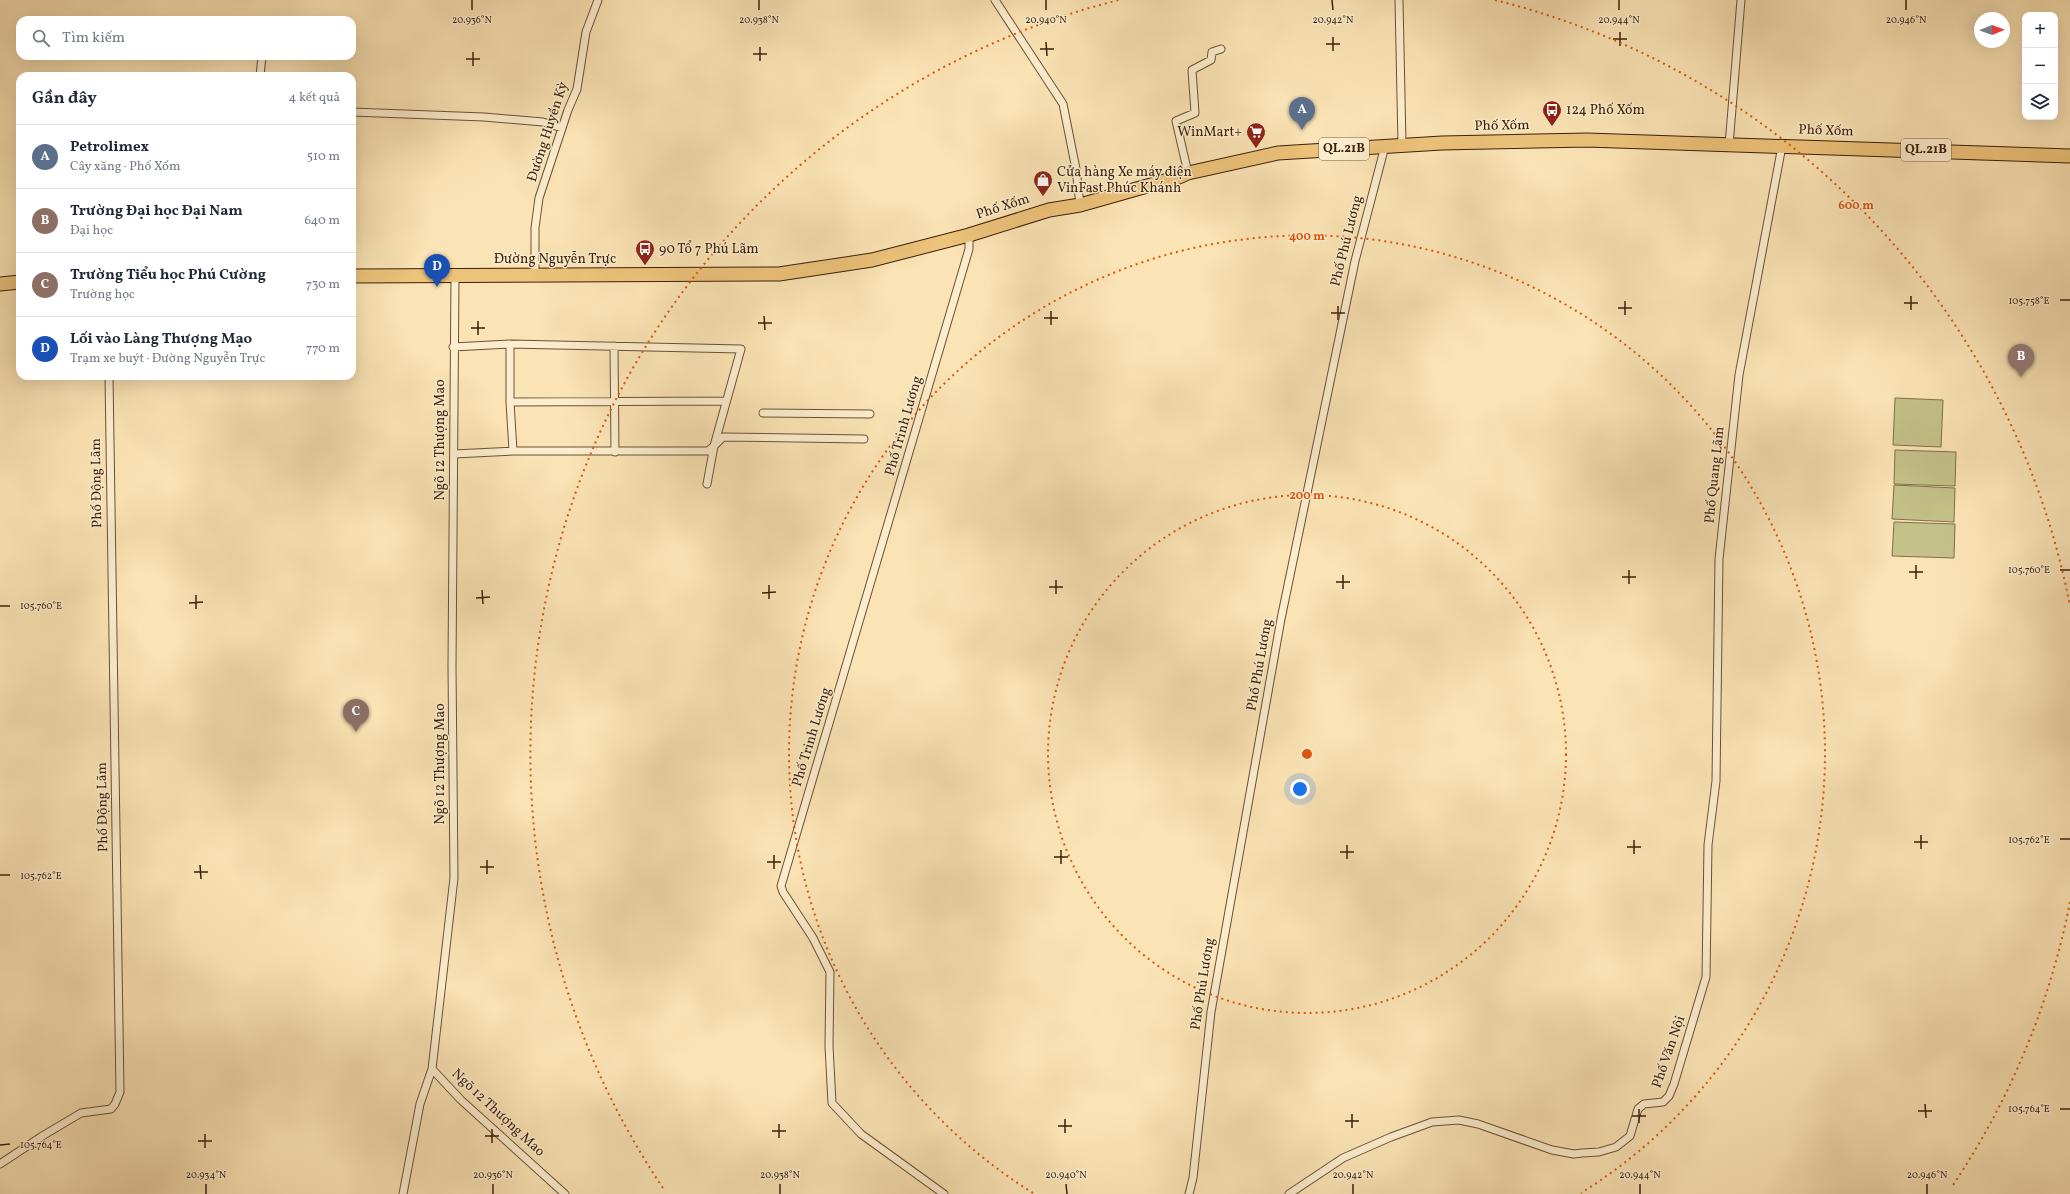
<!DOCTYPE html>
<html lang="vi">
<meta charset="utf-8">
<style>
body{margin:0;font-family:Vollkorn,serif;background:#f2f2f3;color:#1f2937}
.controls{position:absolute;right:12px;top:12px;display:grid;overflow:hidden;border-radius:8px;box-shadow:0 4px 16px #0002}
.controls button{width:36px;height:36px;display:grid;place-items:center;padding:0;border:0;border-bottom:1px solid #e0e1e3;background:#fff;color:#1f2937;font:20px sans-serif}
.compass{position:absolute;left:1974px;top:12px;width:36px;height:36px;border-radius:50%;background:#fff;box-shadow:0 4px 16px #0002;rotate:89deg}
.you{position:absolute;left:1300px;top:789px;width:14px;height:14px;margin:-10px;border:3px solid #fff;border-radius:50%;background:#1a73e8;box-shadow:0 0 0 6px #1a73e833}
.badge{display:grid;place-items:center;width:26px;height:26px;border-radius:50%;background:#8f2418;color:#fff;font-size:13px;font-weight:700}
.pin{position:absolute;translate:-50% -33px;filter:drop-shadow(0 1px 2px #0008)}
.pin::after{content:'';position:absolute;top:21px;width:14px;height:12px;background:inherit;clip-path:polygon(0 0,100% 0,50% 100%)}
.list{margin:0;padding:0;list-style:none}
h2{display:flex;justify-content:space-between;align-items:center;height:52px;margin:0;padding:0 16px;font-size:17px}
h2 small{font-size:13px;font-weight:400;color:#747a83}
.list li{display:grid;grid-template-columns:26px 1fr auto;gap:12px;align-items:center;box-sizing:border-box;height:64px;padding:0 16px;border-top:1px solid #e0e1e3}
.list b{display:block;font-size:15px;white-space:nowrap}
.list p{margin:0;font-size:13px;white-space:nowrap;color:#747a83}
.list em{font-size:13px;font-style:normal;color:#747a83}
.icon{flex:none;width:22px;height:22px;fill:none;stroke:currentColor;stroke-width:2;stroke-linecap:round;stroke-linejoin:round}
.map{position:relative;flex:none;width:2070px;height:1194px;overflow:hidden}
.search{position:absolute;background:#fff;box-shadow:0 4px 16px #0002;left:16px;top:16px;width:340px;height:44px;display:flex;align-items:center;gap:10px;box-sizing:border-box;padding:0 14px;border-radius:12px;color:#747a83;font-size:15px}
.panel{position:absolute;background:#fff;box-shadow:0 4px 16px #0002;left:16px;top:72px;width:340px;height:308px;border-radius:12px}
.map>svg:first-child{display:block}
.garden{fill:#c4c289;stroke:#80704a}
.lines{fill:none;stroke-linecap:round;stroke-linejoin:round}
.street-casing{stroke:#6c5034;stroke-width:9}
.highway-casing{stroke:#3c1f0a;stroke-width:15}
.street{stroke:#fcedce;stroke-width:7}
.highway{stroke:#edc27a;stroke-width:13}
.ticks{fill:none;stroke:#3c1f0a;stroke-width:1.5}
.ring{fill:none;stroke:#df560c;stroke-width:2;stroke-dasharray:2 4}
.labels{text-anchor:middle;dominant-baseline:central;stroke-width:3;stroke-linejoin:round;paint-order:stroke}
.shield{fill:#fcedce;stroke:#765d45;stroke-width:1}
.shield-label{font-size:13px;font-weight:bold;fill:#3c1f0a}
.poi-label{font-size:14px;fill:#3c1f0a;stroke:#fcedce;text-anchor:start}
.street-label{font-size:14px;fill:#3c1f0a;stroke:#fcedce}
.ticks-label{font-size:10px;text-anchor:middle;fill:#3c1f0a;stroke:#fcedce;stroke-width:3;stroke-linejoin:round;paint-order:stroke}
.centre{fill:#df560c;stroke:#fcedce;stroke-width:2}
.ring-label{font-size:12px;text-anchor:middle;font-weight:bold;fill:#df560c;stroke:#fcedce;stroke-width:3;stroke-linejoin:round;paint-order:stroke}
</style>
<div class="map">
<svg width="2070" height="1194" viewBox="0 0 2070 1194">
<rect width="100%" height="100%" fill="#fae3b4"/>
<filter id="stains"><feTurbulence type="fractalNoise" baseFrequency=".005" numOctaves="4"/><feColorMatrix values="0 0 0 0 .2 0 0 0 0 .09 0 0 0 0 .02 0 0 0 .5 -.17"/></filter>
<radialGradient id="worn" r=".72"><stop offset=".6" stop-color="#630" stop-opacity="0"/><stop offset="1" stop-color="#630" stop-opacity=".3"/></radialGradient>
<!-- garden -->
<path class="garden" d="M1895,398l48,2 -2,47 -48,-2z
M1895,450l61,2 -1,34 -61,-2z
M1894,485l61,3 -1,34 -62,-3z
M1894,522l61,2 -1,34 -62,-2z"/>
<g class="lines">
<!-- street casing -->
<g class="street-casing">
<path id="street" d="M995,0l68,104 13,65 4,36
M1399,0l3,145
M260,76l2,-20
M352,112l132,5 59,5 19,6
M1729,145l12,-145
M1188,173l-12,-52 19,-8 -3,-43 19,-10 1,-8 9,-3
M535,275v-47l4,-30 29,-88 9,-21 9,-57 12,-32
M455,276l-3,390 2,212 -22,191 29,31 104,94
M614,346l1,106
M453,347l57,-3
M510,402l216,-1
M763,413l107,1
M454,454l59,-3h195l6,-5 27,-97 -231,-5v58l3,49
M707,484l7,-38 9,-9 141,2
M0,1164l44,-29 37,-22 30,-4 4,-5 5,-12 -11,-716
M403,1194l17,-90 12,-35
M944,1194l-83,-60 -29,-31 -3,-57 1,-74 -17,-34 -30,-46 -2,-6 188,-637v-14
M1189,1194l4,-16 18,-166 70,-393 74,-358 30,-115
M1289,1194l54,-36 48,-21 41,-15 27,-2 19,4 74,26 22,4 8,-1 17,-1 17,-5 14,-11 8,-27 6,-5 19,-2 6,-6 5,-12 32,-107 2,-132 8,-64 3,-222 20,-184 43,-229"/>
</g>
<!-- highway casing -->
<g class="highway-casing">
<path id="highway" d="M352,276l427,-2 93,-14 97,-25 80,-25 31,-5 99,-28 9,-4 90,-20 164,-10 145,-3 483,16
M0,284l20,-2"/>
</g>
<!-- street -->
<use href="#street" class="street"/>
<!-- highway -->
<use href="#highway" class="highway"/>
</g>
<!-- ticks -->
<path class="ticks" d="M472,0v10M759,0v10M1046,0v10M1332,0l1,10M1619,0v10M1906,0v10M1620,32v14M1333,37v14M1613,39h14M1046,42l1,14M1326,44h14M760,47v14M1040,49h14M473,52v14M753,54h14M466,59h14M1911,296v14M2060,300h10M1625,301v14M1904,303h14M1338,306v14M1618,308h14M1051,311v14M1331,313h14M764,316l1,14M1044,318h14M478,321v14M758,323h14M471,328h14M1916,565v14M1629,570v14M2060,570h10M1909,572h14M1343,575v14M1622,577h14M1056,580v14M1336,582h14M769,585v14M1049,587h14M482,590l1,14M762,593l14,-1M196,595v14M476,598l14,-1M189,603l14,-1M0,606h10M1921,835v14M2060,839h10M1634,840v14M1914,842h14M1347,845v14M1627,847h14M1061,850v14M1340,852h14M774,855v14M1054,857h14M487,860v14M767,862h14M200,865l1,14M480,867h14M194,872h14M0,875h10M1925,1104l1,14M1639,1109v14M2060,1109h10M1918,1111h14M1352,1114v14M1632,1116h14M1065,1119v14M1345,1121h14M779,1124v14M1058,1126h14M492,1129v14M772,1131h14M205,1134v14M485,1136h14M198,1141h14M0,1145l10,-1M206,1184v10M493,1184v10M780,1184v10M1066,1184l1,10M1353,1184v10M1640,1184v10M1927,1184v10"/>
<!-- distance rings -->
<g class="ring">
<circle cx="1307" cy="754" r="259"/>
<path d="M1033 1193A518 518 0 1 1 1581 1193"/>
<path d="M2070 902A777 777 0 0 1 1951 1188M663 1188A777 777 0 0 1 1119 0M1495 0A777 777 0 0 1 2070 606"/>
</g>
<!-- icons -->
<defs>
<g id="bus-pin" transform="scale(1)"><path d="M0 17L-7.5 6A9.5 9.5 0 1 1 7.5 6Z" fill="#8f2418" stroke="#fcedce"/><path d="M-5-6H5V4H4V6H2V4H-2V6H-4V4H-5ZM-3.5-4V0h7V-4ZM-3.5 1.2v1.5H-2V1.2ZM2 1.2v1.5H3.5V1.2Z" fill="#fff"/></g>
<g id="supermarket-pin" transform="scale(1)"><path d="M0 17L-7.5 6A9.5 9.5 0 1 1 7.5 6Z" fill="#8f2418" stroke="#fcedce"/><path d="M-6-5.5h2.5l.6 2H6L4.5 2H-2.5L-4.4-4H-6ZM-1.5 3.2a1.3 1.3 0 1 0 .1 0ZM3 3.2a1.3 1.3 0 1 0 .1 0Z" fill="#fff"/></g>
<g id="shop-pin" transform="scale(1)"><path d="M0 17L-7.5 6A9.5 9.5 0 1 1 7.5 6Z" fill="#8f2418" stroke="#fcedce"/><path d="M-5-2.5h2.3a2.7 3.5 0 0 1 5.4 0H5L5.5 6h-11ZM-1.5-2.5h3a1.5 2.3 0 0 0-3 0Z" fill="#fff"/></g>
</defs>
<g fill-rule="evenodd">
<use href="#bus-pin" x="1552" y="110"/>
<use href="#supermarket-pin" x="1256" y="132"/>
<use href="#shop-pin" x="1043" y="180"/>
<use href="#bus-pin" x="645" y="249"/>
</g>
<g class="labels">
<!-- shield labels -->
<g class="shield">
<rect x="1319" y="138" width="50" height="22" rx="3"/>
<rect x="1901" y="139" width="50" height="22" rx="3"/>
</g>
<g class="shield-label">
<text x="1344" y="149">QL.21B</text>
<text x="1926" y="150">QL.21B</text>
</g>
<!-- poi labels -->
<g class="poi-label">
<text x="1566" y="110">124 Phố Xốm</text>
<text x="1242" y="132" text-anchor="end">WinMart+</text>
<text x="1057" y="172">Cửa hàng Xe máy điện<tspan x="1057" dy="16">VinFast Phúc Khánh</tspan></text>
<text x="659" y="249">90 Tổ 7 Phú Lãm</text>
</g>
<!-- street labels -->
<g class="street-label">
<text transform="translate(1502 126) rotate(-1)">Phố Xốm</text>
<text transform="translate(1826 131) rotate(2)">Phố Xốm</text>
<text transform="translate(548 132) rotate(-72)">Đường Huyền Kỳ</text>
<text transform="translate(1003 207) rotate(-18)">Phố Xốm</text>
<text transform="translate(1347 241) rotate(-76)">Phố Phú Lương</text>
<text x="555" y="259">Đường Nguyễn Trực</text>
<text transform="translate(904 426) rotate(-74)">Phố Trinh Lương</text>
<text transform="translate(440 440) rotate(-90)">Ngõ 12 Thượng Mao</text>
<text transform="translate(1715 475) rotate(-84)">Phố Quang Lãm</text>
<text transform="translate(97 483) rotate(-91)">Phố Động Lãm</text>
<text transform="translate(1260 665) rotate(-80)">Phố Phú Lương</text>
<text transform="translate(812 737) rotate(-73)">Phố Trinh Lương</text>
<text transform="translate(440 764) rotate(-90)">Ngõ 12 Thượng Mao</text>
<text transform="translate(103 807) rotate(-91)">Phố Động Lãm</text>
<text transform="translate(1203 984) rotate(-81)">Phố Phú Lương</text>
<text transform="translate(1669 1052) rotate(-71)">Phố Văn Nội</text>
<text transform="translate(498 1113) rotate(43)">Ngõ 12 Thượng Mao</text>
</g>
</g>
<g class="ticks-label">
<text x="472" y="23">20.936°N</text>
<text x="759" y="23">20.938°N</text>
<text x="1046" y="23">20.940°N</text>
<text x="1333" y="23">20.942°N</text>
<text x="1619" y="23">20.944°N</text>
<text x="1906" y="23">20.946°N</text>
<text x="2029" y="304">105.758°E</text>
<text x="2029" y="573">105.760°E</text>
<text x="41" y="609">105.760°E</text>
<text x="2029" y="843">105.762°E</text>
<text x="41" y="879">105.762°E</text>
<text x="2029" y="1112">105.764°E</text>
<text x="41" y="1148">105.764°E</text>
<text x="206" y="1178">20.934°N</text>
<text x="493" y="1178">20.936°N</text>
<text x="780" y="1178">20.938°N</text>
<text x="1066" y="1178">20.940°N</text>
<text x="1353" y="1178">20.942°N</text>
<text x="1640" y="1178">20.944°N</text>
<text x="1927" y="1178">20.946°N</text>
</g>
<circle cx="1307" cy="754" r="6" class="centre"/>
<g class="ring-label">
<text x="1856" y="209">600 m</text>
<text x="1307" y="240">400 m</text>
<text x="1307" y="499">200 m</text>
</g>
<rect width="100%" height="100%" filter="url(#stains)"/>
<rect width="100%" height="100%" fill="url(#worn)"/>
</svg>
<div class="controls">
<button>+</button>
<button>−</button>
<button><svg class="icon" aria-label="layers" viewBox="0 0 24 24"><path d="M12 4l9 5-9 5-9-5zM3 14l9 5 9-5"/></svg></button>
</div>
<svg class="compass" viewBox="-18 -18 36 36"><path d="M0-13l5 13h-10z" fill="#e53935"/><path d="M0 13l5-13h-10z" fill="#747a83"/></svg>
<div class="you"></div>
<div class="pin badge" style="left:1302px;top:130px;background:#5c6f8a">A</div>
<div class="pin badge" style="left:2021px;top:377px;background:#8d6e63">B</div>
<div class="pin badge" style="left:356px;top:732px;background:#8d6e63">C</div>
<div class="pin badge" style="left:437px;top:287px;background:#1a4fb4">D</div>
<div class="search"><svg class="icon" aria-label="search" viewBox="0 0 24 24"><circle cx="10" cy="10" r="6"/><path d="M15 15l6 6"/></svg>Tìm kiếm</div>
<section class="panel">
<h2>Gần đây<small>4 kết quả</small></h2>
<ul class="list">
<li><span class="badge" style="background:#5c6f8a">A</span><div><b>Petrolimex</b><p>Cây xăng · Phố Xốm</p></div><em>510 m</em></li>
<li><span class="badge" style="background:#8d6e63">B</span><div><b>Trường Đại học Đại Nam</b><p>Đại học</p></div><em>640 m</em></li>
<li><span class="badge" style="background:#8d6e63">C</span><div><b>Trường Tiểu học Phú Cường</b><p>Trường học</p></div><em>730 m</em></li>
<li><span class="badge" style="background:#1a4fb4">D</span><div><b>Lối vào Làng Thượng Mạo</b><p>Trạm xe buýt · Đường Nguyễn Trực</p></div><em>770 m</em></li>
</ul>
</section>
</div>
